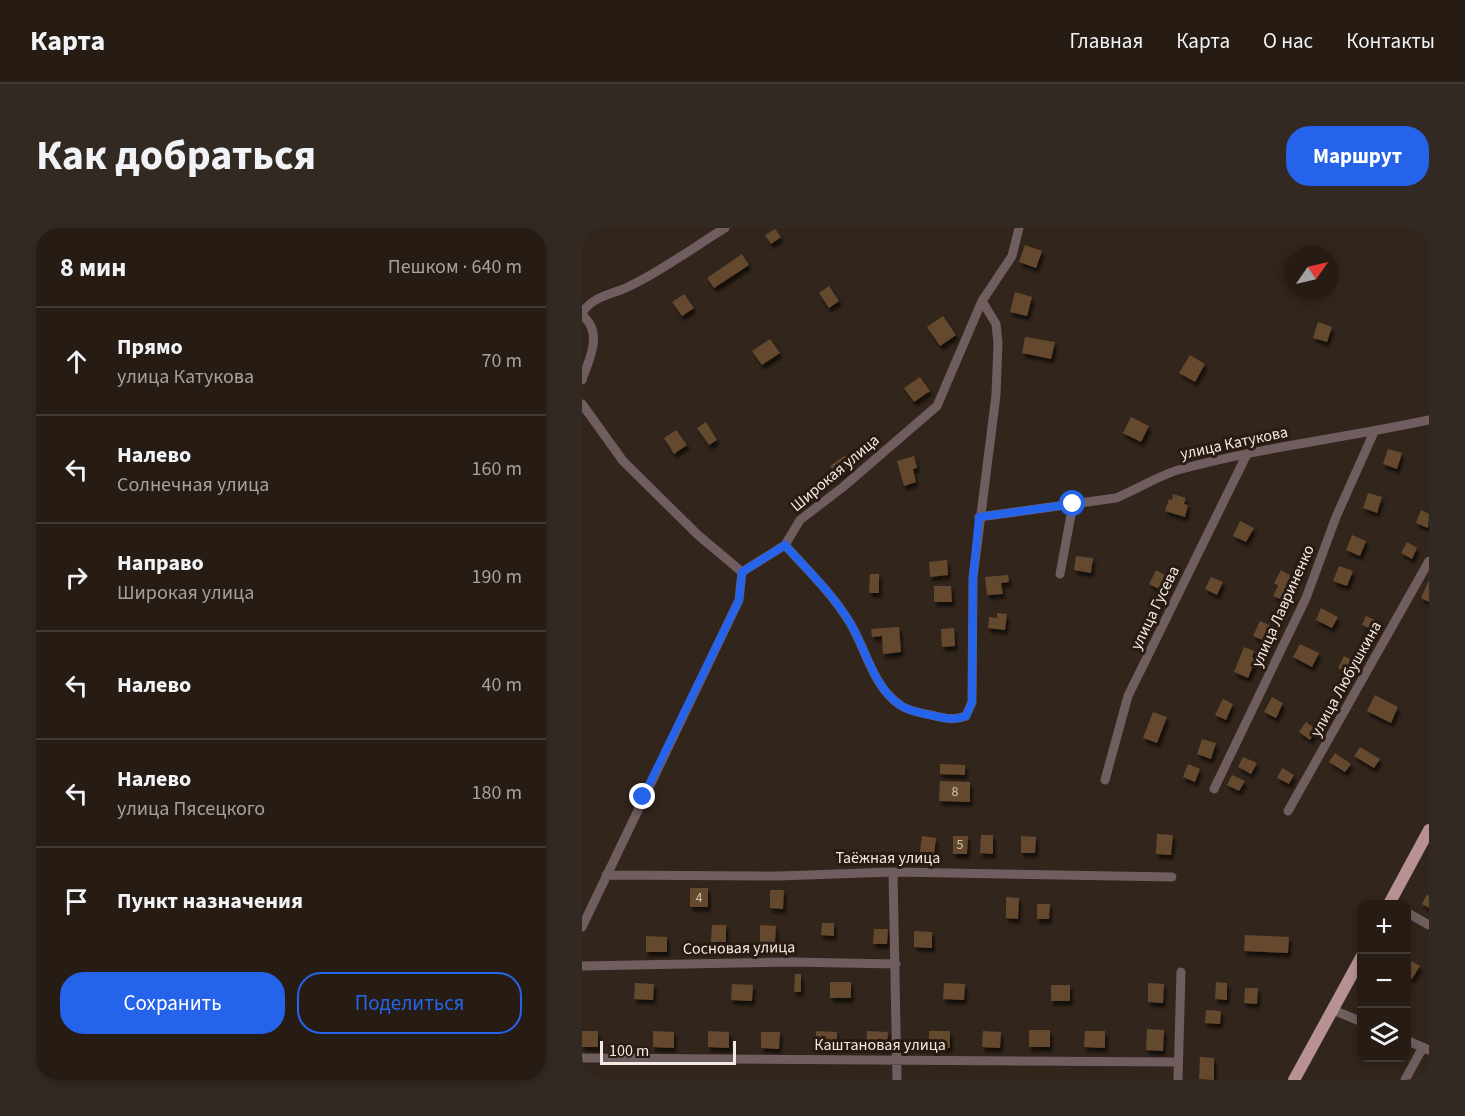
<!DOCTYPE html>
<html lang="ru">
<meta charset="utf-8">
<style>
body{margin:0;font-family:"Source Sans 3",sans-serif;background:#322922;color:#f1f3f6}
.controls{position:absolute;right:18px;bottom:18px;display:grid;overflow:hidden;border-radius:12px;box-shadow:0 3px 9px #0003}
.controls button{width:54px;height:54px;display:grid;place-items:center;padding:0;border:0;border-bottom:2px solid #423a34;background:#261c14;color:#f1f3f6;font:30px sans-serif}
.compass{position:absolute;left:703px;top:18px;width:54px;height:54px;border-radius:50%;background:#261c14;box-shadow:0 3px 9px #0003;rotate:56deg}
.scale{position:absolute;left:18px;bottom:15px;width:136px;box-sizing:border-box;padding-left:6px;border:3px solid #f3eae4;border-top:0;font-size:16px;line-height:21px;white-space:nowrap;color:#f3eae4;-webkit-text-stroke:4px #281b12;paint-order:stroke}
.stop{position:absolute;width:18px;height:18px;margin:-14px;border:4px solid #2563eb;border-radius:50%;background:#fff}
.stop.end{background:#2563eb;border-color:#fff;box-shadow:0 2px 6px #0008}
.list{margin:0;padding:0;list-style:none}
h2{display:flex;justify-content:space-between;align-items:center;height:78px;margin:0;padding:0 24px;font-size:26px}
h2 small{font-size:20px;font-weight:400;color:#a4a1a0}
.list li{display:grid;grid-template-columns:39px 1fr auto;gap:18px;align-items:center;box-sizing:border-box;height:108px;padding:0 24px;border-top:2px solid #423a34}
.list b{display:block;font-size:22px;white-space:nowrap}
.list p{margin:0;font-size:20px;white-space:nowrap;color:#a4a1a0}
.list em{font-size:20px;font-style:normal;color:#a4a1a0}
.actions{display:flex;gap:12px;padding:18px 24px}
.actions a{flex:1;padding:14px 0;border:2px solid #2563eb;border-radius:24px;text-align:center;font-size:21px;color:#2563eb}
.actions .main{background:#2563eb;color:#fff}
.icon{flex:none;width:33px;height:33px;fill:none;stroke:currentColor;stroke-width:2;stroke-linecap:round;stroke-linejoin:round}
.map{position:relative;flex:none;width:847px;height:852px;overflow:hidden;border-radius:24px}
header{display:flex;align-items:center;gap:36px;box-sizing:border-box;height:84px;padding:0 30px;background:#261c14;border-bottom:2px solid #423a34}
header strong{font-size:28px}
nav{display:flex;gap:33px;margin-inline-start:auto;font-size:21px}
.intro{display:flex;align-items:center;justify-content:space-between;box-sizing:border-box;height:144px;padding:0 36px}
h1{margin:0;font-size:42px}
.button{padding:15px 27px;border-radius:24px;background:#2563eb;color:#fff;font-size:21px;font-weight:700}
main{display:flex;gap:36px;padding:0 36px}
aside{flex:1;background:#261c14;border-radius:24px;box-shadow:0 3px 9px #0003}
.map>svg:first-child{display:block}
.building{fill:#65492d;filter:url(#shadow)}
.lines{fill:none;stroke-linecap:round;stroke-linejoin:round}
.minor{stroke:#705d5f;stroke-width:9}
.major{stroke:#b89195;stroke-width:12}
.route{stroke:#2563eb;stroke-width:8}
.labels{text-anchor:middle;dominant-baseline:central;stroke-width:6;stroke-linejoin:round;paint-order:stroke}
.number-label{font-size:14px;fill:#d0c2b6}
.street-label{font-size:16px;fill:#f3eae4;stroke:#281b12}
</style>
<header>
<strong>Карта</strong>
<nav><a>Главная</a><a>Карта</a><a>О нас</a><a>Контакты</a></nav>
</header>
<div class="intro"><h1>Как добраться</h1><a class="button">Маршрут</a></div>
<main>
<aside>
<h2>8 мин<small>Пешком · 640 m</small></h2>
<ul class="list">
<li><svg class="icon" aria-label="ahead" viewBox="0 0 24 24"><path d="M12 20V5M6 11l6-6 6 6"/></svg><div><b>Прямо</b><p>улица Катукова</p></div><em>70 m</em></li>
<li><svg class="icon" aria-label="left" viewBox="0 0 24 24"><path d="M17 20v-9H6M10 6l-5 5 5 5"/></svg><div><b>Налево</b><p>Солнечная улица</p></div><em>160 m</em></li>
<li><svg class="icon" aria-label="right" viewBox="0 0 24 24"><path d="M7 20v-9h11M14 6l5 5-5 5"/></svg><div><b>Направо</b><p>Широкая улица</p></div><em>190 m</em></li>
<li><svg class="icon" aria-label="left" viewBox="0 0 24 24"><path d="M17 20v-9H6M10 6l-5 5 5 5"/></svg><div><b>Налево</b></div><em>40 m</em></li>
<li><svg class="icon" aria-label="left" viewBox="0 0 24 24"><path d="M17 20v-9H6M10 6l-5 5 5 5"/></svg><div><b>Налево</b><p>улица Пясецкого</p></div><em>180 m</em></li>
<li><svg class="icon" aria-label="arrive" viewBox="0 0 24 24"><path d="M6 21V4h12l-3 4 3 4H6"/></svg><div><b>Пункт назначения</b></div></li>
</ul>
<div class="actions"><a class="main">Сохранить</a><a>Поделиться</a></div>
</aside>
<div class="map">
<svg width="847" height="852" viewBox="0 0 847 852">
<defs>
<filter id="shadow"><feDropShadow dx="2.5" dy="4.5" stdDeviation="1.5" flood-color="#0009"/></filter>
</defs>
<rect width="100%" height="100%" fill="#32251b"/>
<!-- building -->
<path class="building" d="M193,1l6,8 -10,7 -6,-9z
M443,17l17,6 -6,17 -17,-6z
M160,26l7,11 -35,23 -7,-10z
M247,58l10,15 -10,7 -10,-15z
M433,64l17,5 -5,19 -17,-4z
M102,66l10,14 -12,8 -10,-14z
M361,88l13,19 -16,11 -13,-19z
M736,94l14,5 -5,15 -14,-4z
M443,109l30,5 -4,17 -29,-6z
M188,111l10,14 -18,12 -10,-14z
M608,127l15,9 -10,18 -16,-9z
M338,149l10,14 -16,11 -10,-14z
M549,189l18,9 -8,16 -18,-9z
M124,194l11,18 -8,5 -12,-17z
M94,202l11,15 -13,9 -10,-16z
M806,221l14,4 -5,16 -14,-5z
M264,227l7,10 -17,11 -6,-10z
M332,228l3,12 -4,1 3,13 -12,4 -7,-25z
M786,265l14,4 -5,16 -14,-5z
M591,266l13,4 -2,6 4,1 -3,12 -20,-6 4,-12 3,1z
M839,282l8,4 -1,14 -12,-5z
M658,293l14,7 -8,14 -13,-6z
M770,307l14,6 -6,15 -14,-6z
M825,314l10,6 -5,11 -11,-6z
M494,328l17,2 -2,15 -17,-3z
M365,332l1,15 -18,2 -1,-15z
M757,338l14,5 -6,15 -14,-5z
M574,342l14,8 -7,13 -14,-7z
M699,342l13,8 -12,22 -9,-4 5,-10 -4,-3z
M288,346h9v19h-10z
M426,347l1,7 -8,1 2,11 -16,1 -2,-18z
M629,349l12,5 -6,13 -12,-6z
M847,352v22l-8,-4z
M352,358h17l1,16h-18z
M739,380l17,9 -6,11 -16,-8z
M415,385l10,1 -2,16 -17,-2 1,-11 8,1z
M784,388l13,6 -4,9 -13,-6z
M678,393l11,5 -6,15 -12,-5z
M317,399l2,25 -18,2 -1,-18 -10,1 -1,-8z
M372,400l1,18 -13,1 -1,-18z
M718,416l19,9 -7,14 -19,-10z
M662,419l10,4 -2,6 4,2 -8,19 -14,-6z
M762,428l14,7 -7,12 -13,-7z
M793,467l23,12 -7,16 -24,-12z
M690,469l11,6 -7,15 -12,-6z
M641,471l10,5 -7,16 -11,-5z
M571,484l14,5 -10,26 -14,-5z
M724,494l11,8 -7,10 -11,-8z
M620,511l14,4 -5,16 -14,-5z
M778,519l20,12 -6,9 -20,-12z
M753,525l16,11 -6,8 -16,-10z
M661,529l14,6 -6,11 -13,-7z
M358,536l25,1v10l-25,-1z
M606,536l12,5 -5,13 -12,-5z
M700,540l12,7 -5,9 -12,-6z
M650,547l13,6 -6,10 -12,-6z
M358,553l30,1v20l-31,-1z
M575,606l16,1 -2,20 -15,-1z
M399,607h12v19l-13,-1z
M340,608l14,2 -2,16 -14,-2z
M371,608h15l-1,18h-14z
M439,608l15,1 -1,16h-14z
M108,660h18v19h-18z
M188,662h14l-1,19 -13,-1z
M845,666l2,2v12l-7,-4z
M424,669l13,1 -1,21 -12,-1z
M455,676h13l-1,15h-12z
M240,695h12v13l-13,-1z
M130,697h14v17h-15z
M178,697l16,1 -1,16h-15z
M292,701h14l-1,15h-14z
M332,703l18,1v16l-18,-1z
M663,707l44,2 -1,16 -44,-2z
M64,708l21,1v15h-21z
M826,731l12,7 -8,13 -6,-3z
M213,746h6v18h-7z
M248,754h21v16h-21z
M634,754l11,1v17l-12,-1z
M53,755l19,1 -1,16 -19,-1z
M362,755l21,1 -1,16 -21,-1z
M566,755l16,1 -1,19 -15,-1z
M150,756l21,1 -1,16 -21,-1z
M469,757h19v16h-19z
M663,760h13l-1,16 -13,-1z
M624,782l15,1 -1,13 -15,-1z
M565,801l17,1 -1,21 -17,-1z
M447,802h21v17h-21z
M0,803h16v16h-16z
M71,803l21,1v16l-21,-1z
M126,803l21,1v16l-21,-1z
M234,803l21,1v16l-21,-1z
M285,803l21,1 -1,16 -21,-1z
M347,803h21v17l-21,-1z
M401,803l18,1 -1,16 -18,-1z
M503,803h20v17l-21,-1z
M179,804h19l-1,17 -18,-1z
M618,829l14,1v22l-15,-1z"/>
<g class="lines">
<!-- minor -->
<path class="minor" d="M0,85c12,-18 30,-18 48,-27 33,-16 64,-39 95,-58
M0,87c22,18 7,44 0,65
M0,176l41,57 75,74 44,37
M397,289l137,-19c20,-8 44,-23 62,-28 83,-23 168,-32 251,-50
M203,317c22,25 48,49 65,78 16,26 23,64 50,82 8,6 21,8 31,10 13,3 22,6 35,1l6,-14 1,-124 23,-183 2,-52 -2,-19 -14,-23 30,-45 7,-28
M160,344l43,-27 15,-25 43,-33 94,-81 45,-105
M478,346l13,-70
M523,552l23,-84 119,-242
M632,561l92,-191 30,-81 38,-85
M706,583l141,-250
M311,644l4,208
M24,647l172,1 115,-4 279,5
M824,684l23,13
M0,699l157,-327 3,-28
M0,738l209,-4 105,2
M751,782l29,12
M824,812l23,10
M0,830l596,4
M596,852l3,-108
M823,852l18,-33"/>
<!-- major -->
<path class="major" d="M807,676l40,-74
M712,852l68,-124"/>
</g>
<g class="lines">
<!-- route -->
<path class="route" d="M61,569l96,-197 3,-28 43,-27c22,25 48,49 65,78 16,26 23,64 50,82 8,6 20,8 30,10 14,3 23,6 36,1l6,-14 1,-124 6,-61 94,-13"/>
</g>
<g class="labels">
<!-- number labels -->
<g class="number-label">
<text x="373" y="564">8</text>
<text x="378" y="617">5</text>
<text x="117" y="670">4</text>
</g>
<!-- street labels -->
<g class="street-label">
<text transform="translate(652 215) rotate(-12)">улица Катукова</text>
<text transform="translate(253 245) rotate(-40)">Широкая улица</text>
<text transform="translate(701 378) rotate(-66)">улица Лавриненко</text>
<text transform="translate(573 380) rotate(-64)">улица Гусева</text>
<text transform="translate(764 451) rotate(-61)">улица Любушкина</text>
<text x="306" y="630">Таёжная улица</text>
<text transform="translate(157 720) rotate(-1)">Сосновая улица</text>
<text x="298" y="817">Каштановая улица</text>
</g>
</g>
</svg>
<div class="controls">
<button>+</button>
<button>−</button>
<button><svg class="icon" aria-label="layers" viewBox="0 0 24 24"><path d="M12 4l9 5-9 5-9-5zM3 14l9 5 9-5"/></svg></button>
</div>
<svg class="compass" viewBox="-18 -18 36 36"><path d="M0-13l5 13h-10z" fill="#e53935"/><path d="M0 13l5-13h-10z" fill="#a4a1a0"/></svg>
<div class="scale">100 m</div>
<div class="stop" style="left:491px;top:276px"></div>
<div class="stop end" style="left:61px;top:569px"></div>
</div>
</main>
